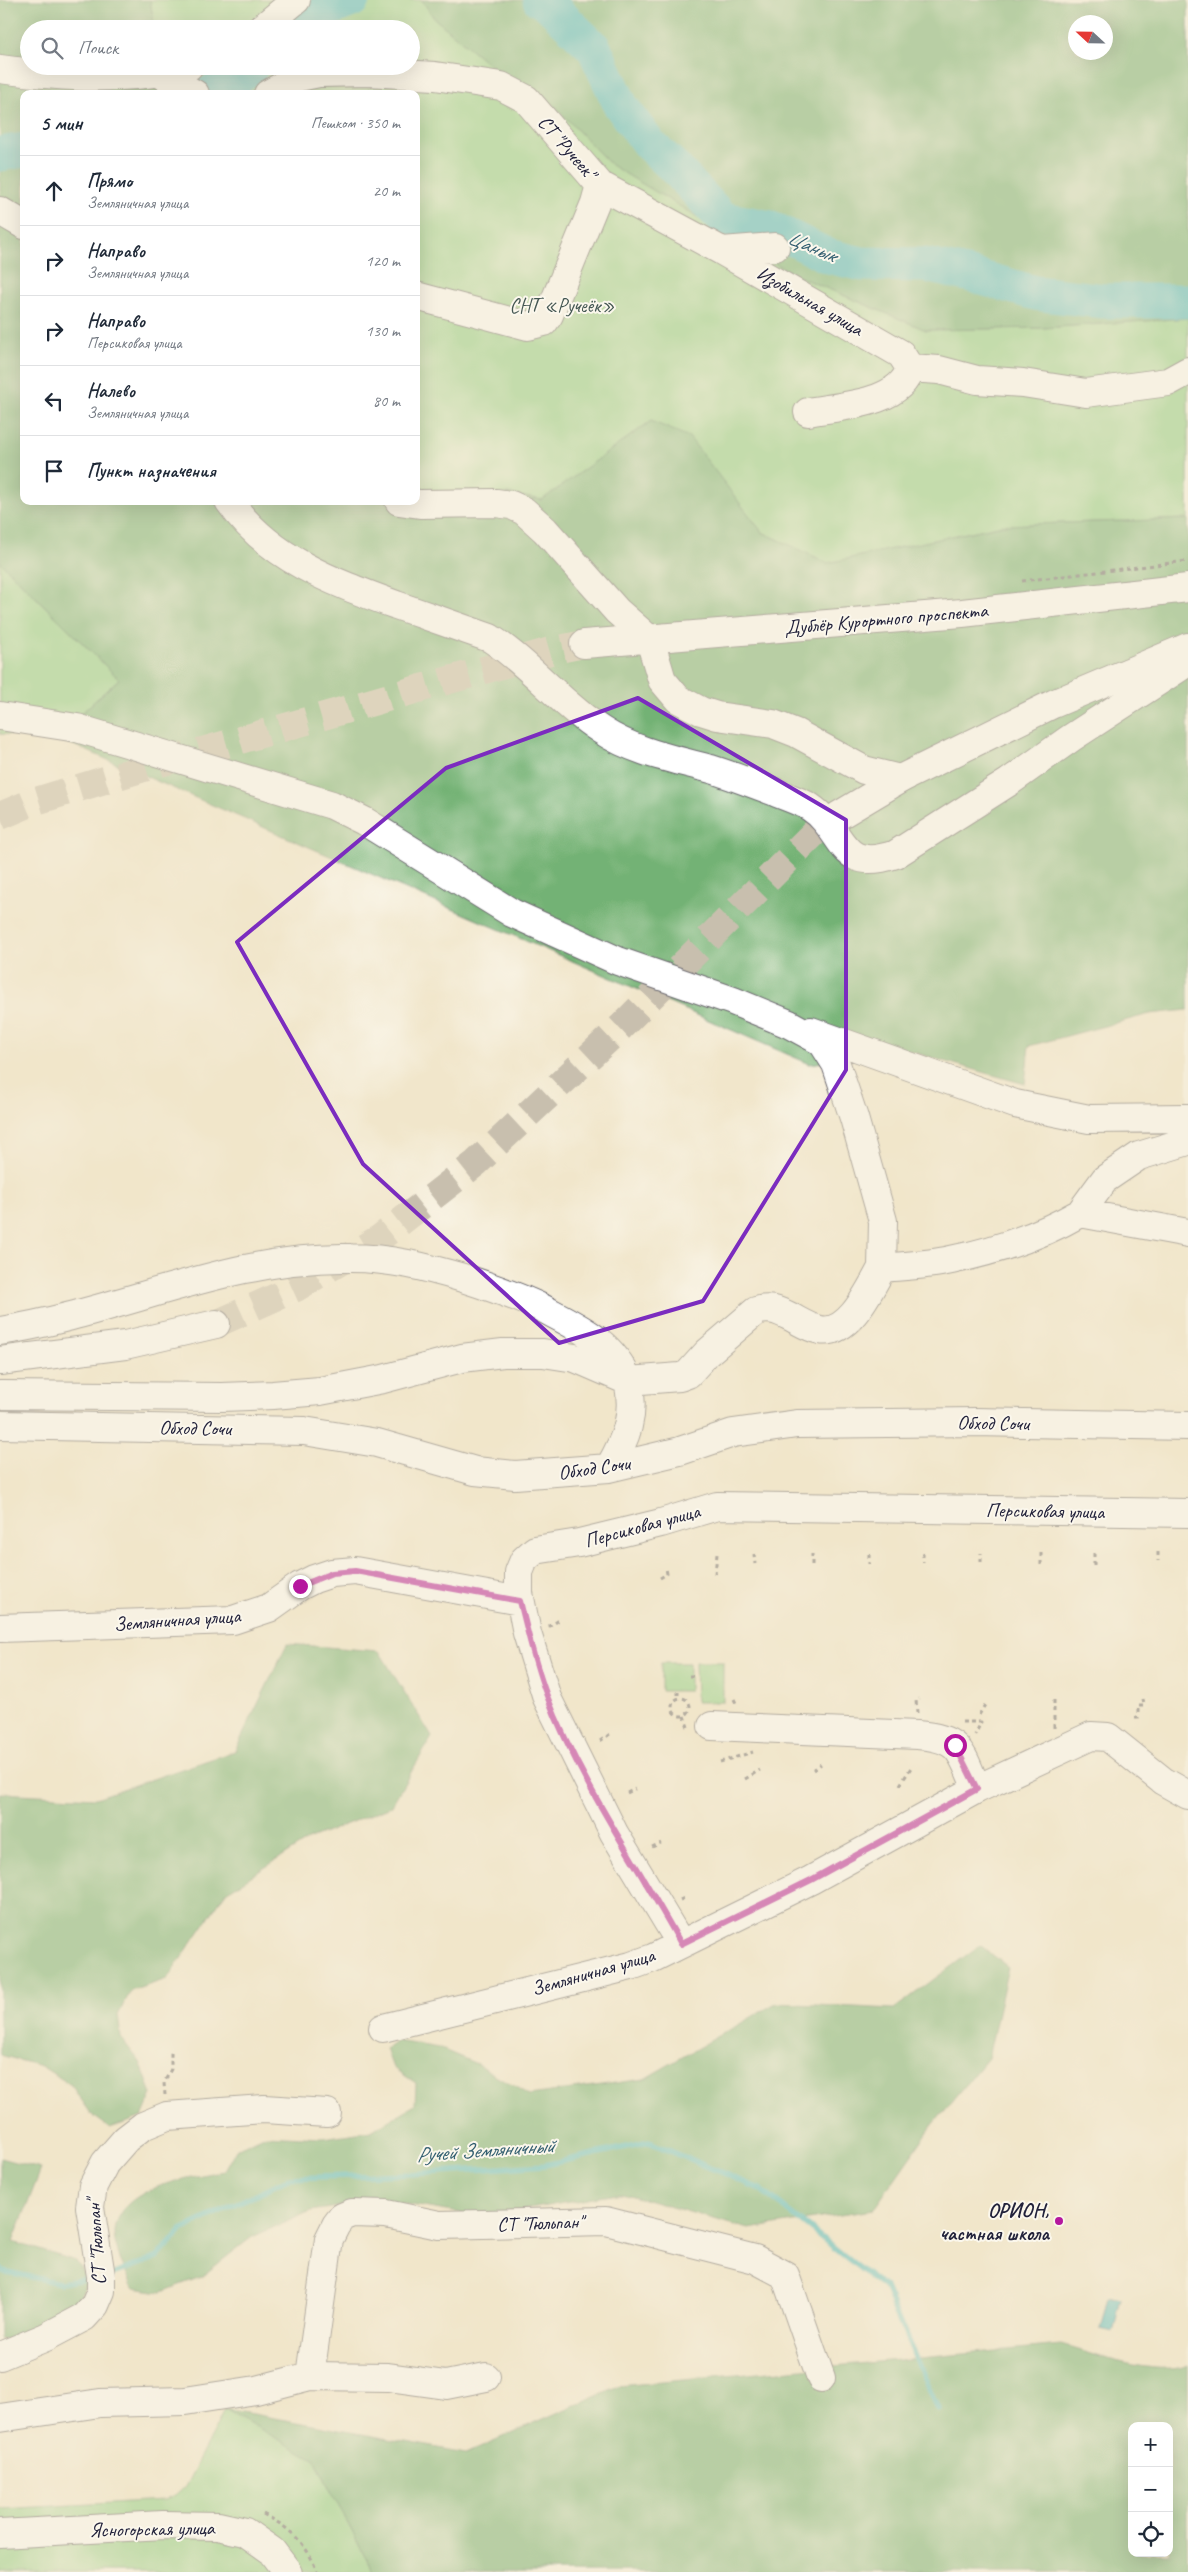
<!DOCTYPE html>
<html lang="ru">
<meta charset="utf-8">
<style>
body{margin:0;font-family:Caveat,sans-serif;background:#f2f2f3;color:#1f2937}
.controls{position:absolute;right:15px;bottom:15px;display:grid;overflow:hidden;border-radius:10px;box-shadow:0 5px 20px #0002}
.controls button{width:45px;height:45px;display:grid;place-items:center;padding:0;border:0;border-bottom:1px solid #e0e1e3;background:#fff;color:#1f2937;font:25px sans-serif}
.compass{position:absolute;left:1068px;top:15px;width:45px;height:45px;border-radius:50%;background:#fff;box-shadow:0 5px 20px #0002;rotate:292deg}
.stop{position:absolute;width:15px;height:15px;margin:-11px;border:4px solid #b5179e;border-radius:50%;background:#fff}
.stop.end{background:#b5179e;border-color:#fff;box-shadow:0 1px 5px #0008}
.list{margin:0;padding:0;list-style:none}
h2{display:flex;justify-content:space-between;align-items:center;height:65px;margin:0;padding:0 20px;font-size:21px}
h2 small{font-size:16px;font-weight:400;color:#747a83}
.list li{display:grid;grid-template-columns:32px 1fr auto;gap:15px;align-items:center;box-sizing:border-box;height:70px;padding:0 20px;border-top:1px solid #e0e1e3}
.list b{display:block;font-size:19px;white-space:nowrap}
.list p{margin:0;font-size:16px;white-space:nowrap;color:#747a83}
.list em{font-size:16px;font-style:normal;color:#747a83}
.icon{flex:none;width:28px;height:28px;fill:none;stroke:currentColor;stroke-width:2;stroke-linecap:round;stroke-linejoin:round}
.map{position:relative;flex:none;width:1188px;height:2572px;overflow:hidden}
.search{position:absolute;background:#fff;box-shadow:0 5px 20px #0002;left:20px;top:20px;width:400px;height:55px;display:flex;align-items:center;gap:12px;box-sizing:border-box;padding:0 18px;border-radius:28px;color:#747a83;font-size:19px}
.panel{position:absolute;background:#fff;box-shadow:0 5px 20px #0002;left:20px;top:90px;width:400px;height:415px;border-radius:10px}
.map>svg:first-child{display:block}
.green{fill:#8fd087;stroke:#587961}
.forest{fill:#73b274;stroke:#4a6a58;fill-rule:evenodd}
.water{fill:#4ab9c0;stroke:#366e7e}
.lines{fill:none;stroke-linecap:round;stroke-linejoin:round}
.stream{stroke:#4ab9c0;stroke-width:5.5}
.river{stroke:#4ab9c0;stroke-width:35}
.major-tunnel{stroke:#c8bfae;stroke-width:28;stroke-dasharray:28 14;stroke-linecap:butt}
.highway-tunnel{stroke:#c8bfae;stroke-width:28;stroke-dasharray:28 14;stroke-linecap:butt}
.minor-casing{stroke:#6a676d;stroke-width:30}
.major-casing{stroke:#6a676d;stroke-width:30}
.highway-casing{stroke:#6a676d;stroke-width:30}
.path{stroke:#6a676d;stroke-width:3;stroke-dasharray:4 4;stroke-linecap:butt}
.minor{stroke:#fff;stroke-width:28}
.major{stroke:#fff;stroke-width:28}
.highway{stroke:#fff;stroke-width:28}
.route{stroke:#b5179e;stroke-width:6}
.marked{fill:none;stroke:#7b2cbf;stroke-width:4;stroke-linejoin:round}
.poi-dot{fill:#b5179e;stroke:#fbf7ec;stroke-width:2}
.labels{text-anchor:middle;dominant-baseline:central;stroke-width:4;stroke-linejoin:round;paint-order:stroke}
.street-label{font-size:20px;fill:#22223b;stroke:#fbf7ec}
.park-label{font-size:20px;fill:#435652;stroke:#fbf7ec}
.poi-label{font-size:20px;font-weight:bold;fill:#22223b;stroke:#fbf7ec;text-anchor:end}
.water-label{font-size:21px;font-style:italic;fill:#325e70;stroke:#fbf7ec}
</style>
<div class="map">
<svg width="1188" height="2572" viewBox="0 0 1188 2572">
<rect width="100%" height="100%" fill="#fbf7ec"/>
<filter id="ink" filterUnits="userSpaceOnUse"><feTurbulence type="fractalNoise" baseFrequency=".02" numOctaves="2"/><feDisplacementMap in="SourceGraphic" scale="10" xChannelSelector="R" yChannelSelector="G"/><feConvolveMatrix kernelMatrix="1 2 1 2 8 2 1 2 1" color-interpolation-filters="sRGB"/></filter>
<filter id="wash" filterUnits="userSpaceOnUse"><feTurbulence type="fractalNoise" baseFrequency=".0096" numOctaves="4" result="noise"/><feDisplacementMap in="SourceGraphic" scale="20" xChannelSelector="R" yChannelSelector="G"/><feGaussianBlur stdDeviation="1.12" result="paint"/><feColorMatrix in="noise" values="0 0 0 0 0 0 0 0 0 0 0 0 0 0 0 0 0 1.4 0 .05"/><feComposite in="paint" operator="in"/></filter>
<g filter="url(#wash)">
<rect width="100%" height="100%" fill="#f1e6cb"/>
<!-- green -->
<path class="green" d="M150,0h272l12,18 68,57 46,24 63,66 182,109 133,56 117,-2 145,-10v201l-185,6 -175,38 -66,-31 -73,-94 -38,-17 -109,79 -34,-6 -92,4v-404h-247l-6,-28h248v-37h-256z
M0,562l119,117 -64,58 -55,-3z
M695,1662h28v40h-27z
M661,1663h28v28h-28z
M225,2409l90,51 58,112h-373v-63l165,-9 10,-4 10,-9z"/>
<!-- forest -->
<path class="forest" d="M0,0h150l5,29h-126v37h134l6,28h-145v407h392l92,-7 34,6 109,-79 38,16 73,95 66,31 175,-38 185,-6v491l-38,4 -121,32 -4,38 -120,-34 -95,14 -755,-327 64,-58 -119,-117z
M422,0h766v318l-145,10 -117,2 -133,-56 -182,-109 -63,-66 -46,-24 -68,-57zM1076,22h30v30h-30z
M287,1644l92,7 53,86 -41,69 -81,33 -84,53 -59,87 -36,12 -13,23 3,24 19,24 12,32 -10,23 -32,11 -18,-13 -21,-30 -30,-19 -41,-11v-262l96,5 139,-47z
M980,1945l28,22 -20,91 -56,68 -59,84 -124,19 -127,-36 -139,24 -102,-17 -70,11 -59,26 -51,40 -40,15 -28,-4c-7,-17 -23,-45 -18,-63 10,-39 76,-48 109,-54l12,-22 30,-14 56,3 49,-7 44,-26 1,-22 -23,-15 -7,-19 11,-8 42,7 38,16 52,31 115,-16 132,-76 118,6z
M0,2158l41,11 -28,73 63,19 11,19 -7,20 -14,17 -55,23 -11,-2z
M1061,2345c31,9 97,33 127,19v208h-815l-58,-112 -90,-51 241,44 152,-67zM1132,2426h37v127h-37z"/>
<!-- water -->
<path class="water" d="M1108,2296l13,3 -8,33 -13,-3z"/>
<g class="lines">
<!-- stream -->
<path class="stream" d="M0,2268l2,3 58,12 33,-5
M108,2276l50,-19 23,-27 109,-52 120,-4 135,-9 104,-23 111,47 125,99 53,121"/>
<!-- river -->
<path class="river" d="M540,0l6,2 48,46 27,58 28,38 24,22 50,53 48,9 57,28 34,8 63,1 46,10 64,18 69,8h84
M300,29l22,-17 30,-12
M208,94l27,-14 17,-14
M0,154l24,-4"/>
</g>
</g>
<g filter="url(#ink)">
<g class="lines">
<!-- major-tunnel -->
<path class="major-tunnel" d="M0,816l33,-14 127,-39 394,-113 30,-6"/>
<!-- highway-tunnel -->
<path class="highway-tunnel" d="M216,1324l80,-36 84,-50 96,-75 145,-136 198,-199 19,-12"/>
<!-- minor casing -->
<g class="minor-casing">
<path id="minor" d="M261,29l35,-29
M0,69c61,8 129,13 189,-3
M161,74l34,20
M268,94l31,-17 20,-4 49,-1 67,4 66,10 25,13 74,86 -5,18 -46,112 -5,7 -16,4 -112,-30
M600,185l122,66 179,103 9,14c-9,36 -70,38 -102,44
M0,211l24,14
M722,251l53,-4
M910,368l29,2 38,10 46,3 63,10 82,-11 20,-11
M229,501c40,58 104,81 167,104 31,11 63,22 94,33 40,26 71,66 111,92 33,22 72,29 110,39 22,7 43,15 64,23 11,5 24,9 35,15 37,25 27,67 86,47l113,-72 62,-44 117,-76
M399,501l21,3 76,-1 15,2 13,6 21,19 72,81 33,29 12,40 16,19 23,12 16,5 56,8 23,9 68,37 36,9
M0,716l77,12 255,77 32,16 148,92 106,48 115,40 56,23 33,18 14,22 18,54 29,103 -1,47c22,-2 46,-3 69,-8 43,-9 91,-25 129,-47l108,20
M811,1031l204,73 74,15 99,-1
M1080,1213l25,-34 34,-23 49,-15
M0,1331c118,-18 231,-76 351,-73 39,0 75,9 112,20 28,9 55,18 81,31 34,18 70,34 84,72l52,-4 8,-3 19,-21 49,-42c13,-4 21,-1 33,5 10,5 20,12 31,14 29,6 50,-41 62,-62
M0,1628l233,-8 36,-12 31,-22 14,-7 18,-6 23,-2 165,30
M712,1726l205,9c45,3 44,18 60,54
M681,1944l-67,-111 -67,-135 -20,-65 -8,-40v-21l5,-12 11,-10 44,-7 82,-20 56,-17 471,7
M383,2028l248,-62 22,-8 158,-78 166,-91 114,-53 17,1 55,44 25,14
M0,2356l46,-19 38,-20 11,-12 6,-14v-15l-11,-69 3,-21 12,-23 21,-24 17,-13 24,-10 97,-7 63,4
M310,2376l19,-137 7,-14 6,-8 10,-4 34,1 53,11 167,-4 149,38 30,16 36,103
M0,2418l100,-15 85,-2 71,-11 54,-14 78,1 58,8 40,-8
M0,2534l163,-9 55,1 27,6 27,19 16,21"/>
</g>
<!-- major casing -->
<g class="major-casing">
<path id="major" d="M584,644l378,-31 226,-25"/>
</g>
<!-- highway casing -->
<g class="highway-casing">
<path id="highway" d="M838,816l62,-37 153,-75 135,-57
M0,1361l125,-16 91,-21
M0,1395l222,2 51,-2 47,-4 63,-12 79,-21 41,-5h40l32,5 53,23c8,34 -2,58 -19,87
M0,1425l304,6 73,12 98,28 40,4 94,-7 71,-17 53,-18 64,-9 179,-2 212,4"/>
</g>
<!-- path -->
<path class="path" d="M1022,581l166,-20
M1158,1552v9
M923,1553v9
M754,1554l1,10
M869,1554v10
M981,1562v-9
M812,1565v-11
M1041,1565v-12
M1094,1565v-12
M715,1574l2,-20h2
M660,1578l7,-4 -1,-6
M550,1624v2l9,-6
M689,1676h6
M678,1691v8
M672 1707a9 9 0 1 1 18 0a9 9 0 1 1-18 0Z
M734,1699l3,6
M917,1713l-1,-13 3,-1
M979,1715l7,-12
M684,1716l4,11
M1135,1718h3v-12h6l-1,-7
M962,1722h19l-6,13
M1054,1728v-29
M600,1741l10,-7
M720,1762l33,-10
M813,1770l8,-6
M745,1779l15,-9
M900,1785l12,-19
M627,1793l8,-4
M652,1847l9,-4
M680,1900l7,-3
M165,2095l-1,-12 7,-14v-19
M263,2514c27,14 44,29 54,58"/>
<!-- minor -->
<use href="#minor" class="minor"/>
<!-- major -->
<use href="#major" class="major"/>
<!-- highway -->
<use href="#highway" class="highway"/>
</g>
</g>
<g class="lines" filter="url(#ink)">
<!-- route -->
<path class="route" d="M300,1586l32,-13 23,-2 165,30c8,32 15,64 27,95 34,88 89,166 134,248l130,-64 166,-91 -22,-44"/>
</g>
<!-- marked area -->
<path d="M0 0H1188V2572H0ZM638,698l208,122v250l-143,231 -144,42 -196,-179 -126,-222 209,-174z" fill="#f1e6cb" fill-opacity=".55" fill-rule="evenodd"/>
<path class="marked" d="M638,698l208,122v250l-143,231 -144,42 -196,-179 -126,-222 209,-174z"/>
<!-- markers -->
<circle class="poi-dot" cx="1059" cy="2221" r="5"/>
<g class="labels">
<!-- street labels -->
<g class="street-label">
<text transform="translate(567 147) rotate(49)">СТ "Ручеек"</text>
<text transform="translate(810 301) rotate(30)">Изобильная улица</text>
<text transform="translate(886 619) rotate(-5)">Дублёр Курортного проспекта</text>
<text transform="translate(993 1423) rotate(1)">Обход Сочи</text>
<text transform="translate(195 1428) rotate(1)">Обход Сочи</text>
<text transform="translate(594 1468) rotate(-8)">Обход Сочи</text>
<text transform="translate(1045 1511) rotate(1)">Персиковая улица</text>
<text transform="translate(642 1526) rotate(-15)">Персиковая улица</text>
<text transform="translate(177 1620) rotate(-4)">Земляничная улица</text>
<text transform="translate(593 1972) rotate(-16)">Земляничная улица</text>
<text transform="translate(540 2223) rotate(-2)">СТ "Тюльпан"</text>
<text transform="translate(96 2242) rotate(-94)">СТ "Тюльпан"</text>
<text transform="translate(152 2529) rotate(-1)">Ясногорская улица</text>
</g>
<!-- park labels -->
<g class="park-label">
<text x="562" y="305">СНТ «Ручеёк»</text>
</g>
<!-- poi labels -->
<g class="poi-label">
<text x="1049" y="2210">ОРИОН,<tspan x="1049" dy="23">частная школа</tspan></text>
</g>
<!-- water labels -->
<g class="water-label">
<text transform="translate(812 246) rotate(23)">Цанык</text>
<text transform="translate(485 2150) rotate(-4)">Ручей Земляничный</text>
</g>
</g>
</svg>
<div class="controls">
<button>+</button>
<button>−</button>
<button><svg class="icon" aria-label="locate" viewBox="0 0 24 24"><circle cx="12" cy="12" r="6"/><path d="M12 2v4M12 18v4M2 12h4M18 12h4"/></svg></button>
</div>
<svg class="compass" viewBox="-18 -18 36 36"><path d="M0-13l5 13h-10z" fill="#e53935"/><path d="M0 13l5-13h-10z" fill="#747a83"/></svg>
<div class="stop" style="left:955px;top:1745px"></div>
<div class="stop end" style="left:300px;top:1586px"></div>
<div class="search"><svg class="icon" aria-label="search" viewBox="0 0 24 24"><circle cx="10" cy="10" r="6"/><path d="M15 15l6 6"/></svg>Поиск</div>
<section class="panel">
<h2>5 мин<small>Пешком · 350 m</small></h2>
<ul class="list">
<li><svg class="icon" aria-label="ahead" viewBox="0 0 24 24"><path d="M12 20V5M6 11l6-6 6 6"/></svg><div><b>Прямо</b><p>Земляничная улица</p></div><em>20 m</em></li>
<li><svg class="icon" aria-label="right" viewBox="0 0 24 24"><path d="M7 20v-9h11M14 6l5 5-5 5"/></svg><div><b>Направо</b><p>Земляничная улица</p></div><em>120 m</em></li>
<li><svg class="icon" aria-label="right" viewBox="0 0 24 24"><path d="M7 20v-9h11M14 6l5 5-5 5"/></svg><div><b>Направо</b><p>Персиковая улица</p></div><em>130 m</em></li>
<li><svg class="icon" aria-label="left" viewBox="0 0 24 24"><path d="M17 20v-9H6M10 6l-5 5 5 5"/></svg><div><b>Налево</b><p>Земляничная улица</p></div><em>80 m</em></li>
<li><svg class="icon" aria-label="arrive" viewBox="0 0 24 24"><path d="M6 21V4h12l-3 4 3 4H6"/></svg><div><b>Пункт назначения</b></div></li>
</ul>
</section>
</div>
